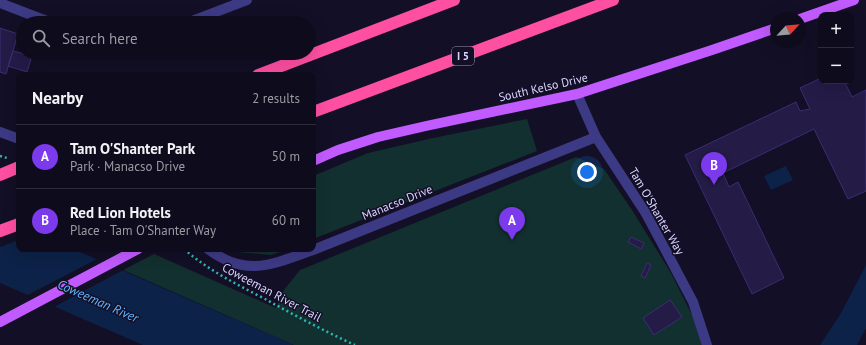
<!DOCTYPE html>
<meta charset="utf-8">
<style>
body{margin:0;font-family:"PT Sans",sans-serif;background:#1c1929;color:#f1f3f6}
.controls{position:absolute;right:12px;top:12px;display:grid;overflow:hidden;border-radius:8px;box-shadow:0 4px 16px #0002}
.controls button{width:36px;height:36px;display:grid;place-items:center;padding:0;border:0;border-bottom:1px solid #2e2b3b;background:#0e0b1c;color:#f1f3f6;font:20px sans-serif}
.compass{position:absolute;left:770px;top:12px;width:36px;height:36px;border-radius:50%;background:#0e0b1c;box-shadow:0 4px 16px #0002;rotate:64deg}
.you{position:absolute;left:587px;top:172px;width:14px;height:14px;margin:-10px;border:3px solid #fff;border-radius:50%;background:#1a73e8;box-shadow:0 0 0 6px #1a73e833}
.badge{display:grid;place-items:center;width:26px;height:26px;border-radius:50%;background:#7c3aed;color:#fff;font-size:13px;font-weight:700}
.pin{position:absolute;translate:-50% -33px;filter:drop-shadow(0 1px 2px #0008)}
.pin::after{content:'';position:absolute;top:21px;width:14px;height:12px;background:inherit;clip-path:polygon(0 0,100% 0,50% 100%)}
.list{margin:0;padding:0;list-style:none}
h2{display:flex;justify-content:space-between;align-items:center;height:52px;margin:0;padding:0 16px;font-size:17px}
h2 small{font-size:13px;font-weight:400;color:#9b9ba3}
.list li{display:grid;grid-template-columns:26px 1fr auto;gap:12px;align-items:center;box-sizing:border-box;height:64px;padding:0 16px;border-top:1px solid #2e2b3b}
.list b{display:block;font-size:15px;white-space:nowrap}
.list p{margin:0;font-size:13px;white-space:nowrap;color:#9b9ba3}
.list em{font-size:13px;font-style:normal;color:#9b9ba3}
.icon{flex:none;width:22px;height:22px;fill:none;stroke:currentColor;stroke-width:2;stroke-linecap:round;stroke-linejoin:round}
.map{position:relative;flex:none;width:866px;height:345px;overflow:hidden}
.search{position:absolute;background:#0e0b1c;box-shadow:0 4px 16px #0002;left:16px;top:16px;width:300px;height:44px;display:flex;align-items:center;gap:10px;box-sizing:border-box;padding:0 14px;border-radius:22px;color:#9b9ba3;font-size:15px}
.panel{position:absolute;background:#0e0b1c;box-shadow:0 4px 16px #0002;left:16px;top:72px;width:300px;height:180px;border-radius:8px}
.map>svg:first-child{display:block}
.green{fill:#12302f}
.water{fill:#0c2248}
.pier{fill:#130f26}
.building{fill:#241b47;stroke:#3b2d73}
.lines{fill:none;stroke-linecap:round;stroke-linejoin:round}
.path{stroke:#2fb8b0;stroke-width:2.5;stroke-dasharray:2 3;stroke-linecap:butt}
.minor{stroke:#3d3a85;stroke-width:10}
.major{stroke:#c25bff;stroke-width:10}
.highway{stroke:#ff4fa3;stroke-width:12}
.labels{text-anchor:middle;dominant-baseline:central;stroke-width:3;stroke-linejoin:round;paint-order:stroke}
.shield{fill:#130f26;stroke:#9e99be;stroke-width:1}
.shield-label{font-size:11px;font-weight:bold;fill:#d9d4ff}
.street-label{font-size:12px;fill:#d9d4ff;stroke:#130f26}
.water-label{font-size:13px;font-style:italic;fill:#62b6ff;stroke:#130f26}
</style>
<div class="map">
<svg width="866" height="345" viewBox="0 0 866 345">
<rect width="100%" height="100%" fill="#130f26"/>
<!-- green -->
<path class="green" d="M527,119l10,32 -224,88v-63l55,-23 65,-15z
M576,157l28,12 28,41 39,63 27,54 4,18h-408l-171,-75 31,-16 122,54 8,-18 16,-20z
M231,249h58l-18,6 -33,-3z"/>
<!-- water -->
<path class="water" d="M786,166l7,14 -22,10 -7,-14z
M0,215l19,9v25h54l221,96h-151l-143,-62z
M866,265v63l-9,17h-37l21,-32z"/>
<!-- pier -->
<path class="pier" d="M0,213l19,8v19l-19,7z
M99,258l26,11 -73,39 -26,-12z"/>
<!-- building -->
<path class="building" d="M0,28l18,6 -12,40 -6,-2z
M13,51l19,5 -5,16 -19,-6z
M821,78v3h23l8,16 14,-7v101l-18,8 -34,-70 -91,44 6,14 9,-5 46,96 -32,16 -67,-139 111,-53 4,9 10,-2 -10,-21z
M631,237l13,6 -3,6 -13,-7z
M647,263l4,2 -6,13 -4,-2z
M670,300l12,17 -28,18 -11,-17z"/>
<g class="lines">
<!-- path -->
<path class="path" d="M0,156l7,2
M184,249c24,21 52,35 81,50 29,16 59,32 90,46"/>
<!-- minor -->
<path class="minor" d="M0,3l52,20
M187,23l60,-23
M577,94l19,43 49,75 21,39 27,51 14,43
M0,132l19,7
M208,249c38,29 65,15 105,1l283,-113"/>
<!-- major -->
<path class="major" d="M800,19l54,-19
M313,161l25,-11 40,-13 48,-11 151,-32 135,-44 64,-22
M0,322l138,-73"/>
<!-- highway -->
<path class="highway" d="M258,75l196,-75
M313,112l300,-112
M0,175l19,-8
M0,231l19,-7"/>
</g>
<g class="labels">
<!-- shield labels -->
<rect class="shield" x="452" y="47" width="22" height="18" rx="3"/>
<g class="shield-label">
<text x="463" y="56">I 5</text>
</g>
<!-- street labels -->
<g class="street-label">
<text transform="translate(543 87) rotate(-13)">South Kelso Drive</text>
<text transform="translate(397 202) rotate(-22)">Manacso Drive</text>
<text transform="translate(657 211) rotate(60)">Tam O'Shanter Way</text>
<text transform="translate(272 292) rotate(28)">Coweeman River Trail</text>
</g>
<!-- water labels -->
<g class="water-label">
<text transform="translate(98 301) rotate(24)">Coweeman River</text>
</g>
</g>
</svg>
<div class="controls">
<button>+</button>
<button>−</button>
</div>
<svg class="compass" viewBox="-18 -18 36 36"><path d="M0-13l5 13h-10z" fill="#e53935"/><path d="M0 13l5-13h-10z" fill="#9b9ba3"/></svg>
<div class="you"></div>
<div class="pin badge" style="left:512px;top:240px">A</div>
<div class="pin badge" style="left:714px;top:185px">B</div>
<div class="search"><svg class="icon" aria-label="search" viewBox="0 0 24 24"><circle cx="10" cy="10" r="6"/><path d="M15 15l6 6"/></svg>Search here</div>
<section class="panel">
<h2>Nearby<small>2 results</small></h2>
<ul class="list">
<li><span class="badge">A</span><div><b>Tam O'Shanter Park</b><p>Park · Manacso Drive</p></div><em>50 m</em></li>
<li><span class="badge">B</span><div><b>Red Lion Hotels</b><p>Place · Tam O'Shanter Way</p></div><em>60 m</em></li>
</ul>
</section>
</div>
